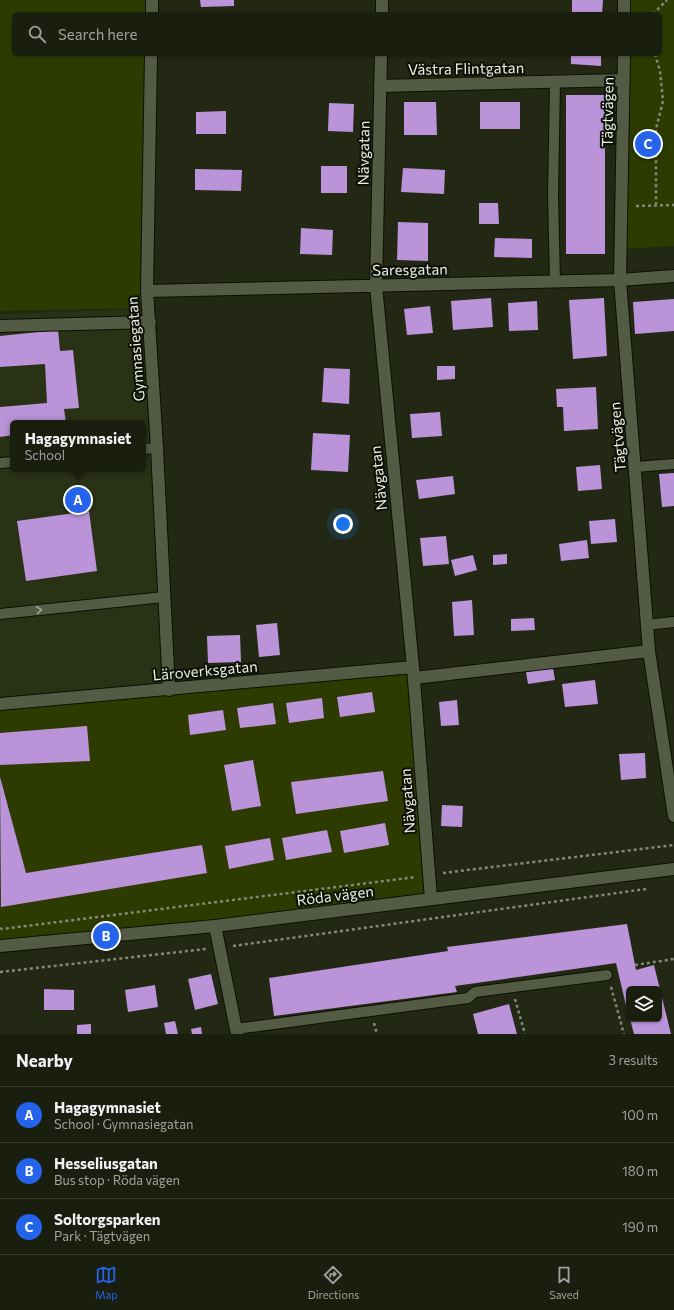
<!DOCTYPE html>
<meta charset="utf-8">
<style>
body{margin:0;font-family:Commissioner,sans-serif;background:#232717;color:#f1f3f6}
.controls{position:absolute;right:12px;bottom:12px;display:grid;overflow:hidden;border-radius:6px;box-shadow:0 1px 3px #0004}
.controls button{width:36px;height:36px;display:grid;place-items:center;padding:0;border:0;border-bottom:1px solid #383c2e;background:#1a1e0e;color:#f1f3f6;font:20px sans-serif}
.you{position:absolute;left:343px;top:524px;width:14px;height:14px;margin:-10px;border:3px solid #fff;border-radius:50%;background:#1a73e8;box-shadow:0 0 0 6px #1a73e833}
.badge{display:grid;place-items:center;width:26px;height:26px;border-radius:50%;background:#2563eb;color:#fff;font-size:13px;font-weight:700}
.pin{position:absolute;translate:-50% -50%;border:2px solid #fff;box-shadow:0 1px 4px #0006}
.popup{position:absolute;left:10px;top:420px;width:136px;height:52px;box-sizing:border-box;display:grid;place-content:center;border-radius:6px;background:#1a1e0e;filter:drop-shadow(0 1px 3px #0005);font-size:13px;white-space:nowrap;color:#9fa29e}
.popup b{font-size:15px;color:#f1f3f6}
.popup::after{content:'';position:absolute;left:50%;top:100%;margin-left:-8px;border:8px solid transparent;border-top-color:#1a1e0e}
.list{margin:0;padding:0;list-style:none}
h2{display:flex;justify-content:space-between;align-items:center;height:52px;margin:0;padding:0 16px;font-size:17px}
h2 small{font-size:13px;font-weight:400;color:#9fa29e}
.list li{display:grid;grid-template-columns:26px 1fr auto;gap:12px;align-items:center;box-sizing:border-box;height:56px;padding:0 16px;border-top:1px solid #383c2e}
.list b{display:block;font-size:15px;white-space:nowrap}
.list p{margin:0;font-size:13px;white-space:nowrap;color:#9fa29e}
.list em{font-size:13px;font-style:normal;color:#9fa29e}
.icon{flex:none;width:22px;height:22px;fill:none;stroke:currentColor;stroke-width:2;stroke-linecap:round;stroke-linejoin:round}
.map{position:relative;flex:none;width:674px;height:1034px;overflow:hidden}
.search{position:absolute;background:#1a1e0e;box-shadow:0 1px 3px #0004;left:12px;right:12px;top:12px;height:44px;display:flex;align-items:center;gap:10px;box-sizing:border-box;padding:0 14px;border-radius:6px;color:#9fa29e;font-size:15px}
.sheet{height:220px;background:#1a1e0e}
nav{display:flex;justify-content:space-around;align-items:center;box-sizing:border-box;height:56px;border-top:1px solid #383c2e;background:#1a1e0e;font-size:11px;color:#9fa29e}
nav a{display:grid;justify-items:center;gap:2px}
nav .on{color:#2563eb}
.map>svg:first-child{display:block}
.built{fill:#2a3216;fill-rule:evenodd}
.green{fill:#2d3b00}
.building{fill:#bb93d8}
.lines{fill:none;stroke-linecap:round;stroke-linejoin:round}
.lane-casing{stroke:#0c1101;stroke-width:12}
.street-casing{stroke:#0c1101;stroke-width:14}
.secondary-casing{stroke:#0c1101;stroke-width:14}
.path{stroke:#838977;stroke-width:2.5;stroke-dasharray:3 3;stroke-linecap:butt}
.lane{stroke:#545b44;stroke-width:10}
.street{stroke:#545b44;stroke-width:12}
.secondary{stroke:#545b44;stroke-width:12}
.oneway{stroke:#9fa592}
.labels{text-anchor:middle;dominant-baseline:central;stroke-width:4;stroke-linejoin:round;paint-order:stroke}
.street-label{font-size:15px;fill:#eaefe1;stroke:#0d1007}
</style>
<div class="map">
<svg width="674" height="1034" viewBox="0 0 674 1034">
<rect width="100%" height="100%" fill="#222813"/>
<!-- built -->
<path class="built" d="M146,309l18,376 -164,14v-385zM13,423h130v46h-130z"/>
<!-- green -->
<path class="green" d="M0,0h148v14h-134v40h134l-2,254 -146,3z
M624,0h50v246l-53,3 3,-195h36v-40h-36z
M413,667l18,232 -431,47v-242z"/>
<!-- building -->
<path class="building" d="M200,0h34v6l-33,1z
M572,0h31l-1,14h-30z
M571,54h30v12l-30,-2z
M566,95h39v159h-39z
M404,102h32l1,33h-33z
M480,102h40v27h-40z
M329,103l25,1 -1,28 -25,-1z
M226,111v23h-30v-22z
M321,166h26v27h-26z
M403,168l42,2 -1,24 -43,-2z
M195,169l47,1 -1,21 -46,-1z
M479,203h19l1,21h-20z
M398,222l30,1v38l-31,-1z
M301,228l32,2 -1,25 -32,-1z
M495,238l37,1v19l-38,-1z
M491,298l2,29 -40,3 -2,-29z
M604,298l3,58 -34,3 -4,-59z
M674,299v32l-39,3 -2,-32z
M537,301l1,29 -29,1 -1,-28z
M430,306l3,27 -26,2 -3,-26z
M58,330l2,21 13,-1 6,58 -15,1 2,14h-53v12l-13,2v-30l47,-4 -2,-39 -45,3v-31z
M437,366h18v13l-18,1z
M324,368l26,1 -1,35 -27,-2z
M596,387l2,42 -34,2 -1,-24h-6l-1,-18z
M440,412l2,24 -30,2 -2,-24z
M313,433l37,2 -2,37 -37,-2z
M600,465l2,24 -24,2 -2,-24z
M674,473v33l-12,1 -3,-33z
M453,476l2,18 -36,5 -3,-19z
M89,511l8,60 -71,10 -9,-60z
M615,519l2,23 -26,2 -2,-23z
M446,536l3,28 -26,2 -3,-28z
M587,540l2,18 -28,3 -2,-17z
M507,554v10l-14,1v-10z
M473,555l4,15 -22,6 -4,-16z
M472,600l2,35 -20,1 -2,-34z
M534,618l1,12 -24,1v-12z
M277,623l3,32 -21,2 -3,-32z
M240,635l1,27 -33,1 -1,-27z
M553,668l2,12 -27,4 -2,-12z
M595,680l3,24 -33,3 -3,-23z
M372,692l3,20 -35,5 -3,-20z
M322,698l2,20 -35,5 -3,-20z
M457,700l2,25 -18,1 -2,-24z
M273,703l3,21 -36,4 -3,-20z
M223,710l3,20 -36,5 -2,-20z
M87,726l3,35 -90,4v-32z
M645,753l1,25 -25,2 -2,-26z
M253,760l8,46 -29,5 -8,-46z
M383,771l5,30 -92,13 -5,-32z
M0,777l26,96 176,-28 5,28 -206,34z
M442,805l21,1 -1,21 -21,-1z
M385,823l4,22 -45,8 -4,-22z
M327,830l5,22 -46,8 -4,-22z
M270,838l4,22 -45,9 -4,-23z
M627,924l9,46 18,-5 17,69h-37l-4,-15h29v-30h-30l-1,25 -12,-51 -161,23 2,6 -183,24 -5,-38 179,-27 -1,-4z
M211,974l7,30 -23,6 -7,-31z
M155,985l3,22 -30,5 -3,-22z
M44,989l30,1v20h-30z
M509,1004l8,30h-39l-5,-20z
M175,1021l3,13h-12l-2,-11z
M91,1024v10h-14v-9z
M201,1027l1,7h-10l-1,-5z"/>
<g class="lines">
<!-- lane casing -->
<g class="lane-casing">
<path id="lane" d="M555,282l-2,-87 2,-113
M143,449l14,-1
M0,463l13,-1
M635,467l39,-3
M0,614l164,-17
M647,625l27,-3
M236,1029l232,-31 7,-6 132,-17"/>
</g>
<!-- street casing -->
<g class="street-casing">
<path id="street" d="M624,0v14
M152,14v-14
M382,14v-14
M151,54l-4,237 10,157 12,242
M381,54l-5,232 37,381 18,232
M624,54l-4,226 29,371 25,165
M380,86l244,-6
M147,291l473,-11 54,-4
M0,326l150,-4
M414,678l235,-27
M0,704l413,-37
M215,926l22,108"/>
</g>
<!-- secondary casing -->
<g class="secondary-casing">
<path id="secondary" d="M0,946l215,-20 459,-57"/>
</g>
<!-- path -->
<path class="path" d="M653,14l14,-14
M655,54l5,17 3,30 -7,28v75
M636,206l38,-1
M443,873l231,-28
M0,928l2,1 414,-52
M233,946l413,-57
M635,965l39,-6
M0,972l206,-23
M611,987l13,47
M515,999l10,35
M374,1023l3,11"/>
<!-- lane -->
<use href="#lane" class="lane"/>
<!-- street -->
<use href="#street" class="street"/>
<!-- secondary -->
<use href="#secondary" class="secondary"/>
</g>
<!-- one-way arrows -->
<defs><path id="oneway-chevron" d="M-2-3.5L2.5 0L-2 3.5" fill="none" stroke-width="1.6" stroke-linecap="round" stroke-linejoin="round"/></defs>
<use class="oneway" href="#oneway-chevron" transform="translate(39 610) rotate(-6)"/>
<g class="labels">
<!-- street labels -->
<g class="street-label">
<text transform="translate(466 68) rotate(-1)">Västra Flintgatan</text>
<text transform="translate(607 112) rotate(-89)">Tägtvägen</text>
<text transform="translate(363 153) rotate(-89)">Nävgatan</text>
<text transform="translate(410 269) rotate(-1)">Saresgatan</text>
<text transform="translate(135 349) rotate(-94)">Gymnasiegatan</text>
<text transform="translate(617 437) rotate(-95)">Tägtvägen</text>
<text transform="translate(378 478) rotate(-96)">Nävgatan</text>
<text transform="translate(205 670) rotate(-5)">Läroverksgatan</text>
<text transform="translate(407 801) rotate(-94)">Nävgatan</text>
<text transform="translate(335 895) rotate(-7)">Röda vägen</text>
</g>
</g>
</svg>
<div class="controls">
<button><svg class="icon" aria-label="layers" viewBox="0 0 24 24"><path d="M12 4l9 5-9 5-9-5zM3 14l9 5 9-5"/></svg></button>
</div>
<div class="you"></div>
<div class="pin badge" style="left:78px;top:500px">A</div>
<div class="popup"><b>Hagagymnasiet</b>School</div>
<div class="pin badge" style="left:106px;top:936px">B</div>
<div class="pin badge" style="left:648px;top:144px">C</div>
<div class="search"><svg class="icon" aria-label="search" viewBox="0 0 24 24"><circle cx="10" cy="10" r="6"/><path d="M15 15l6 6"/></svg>Search here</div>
</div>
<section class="sheet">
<h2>Nearby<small>3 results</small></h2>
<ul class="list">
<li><span class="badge">A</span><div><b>Hagagymnasiet</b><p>School · Gymnasiegatan</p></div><em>100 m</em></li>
<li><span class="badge">B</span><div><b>Hesseliusgatan</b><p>Bus stop · Röda vägen</p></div><em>180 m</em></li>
<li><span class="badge">C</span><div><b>Soltorgsparken</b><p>Park · Tägtvägen</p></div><em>190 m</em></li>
</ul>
</section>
<nav>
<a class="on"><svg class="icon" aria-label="map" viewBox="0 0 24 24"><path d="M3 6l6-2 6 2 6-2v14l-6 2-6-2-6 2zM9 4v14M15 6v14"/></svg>Map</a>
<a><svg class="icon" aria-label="directions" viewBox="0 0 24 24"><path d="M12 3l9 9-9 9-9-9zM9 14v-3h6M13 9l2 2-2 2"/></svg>Directions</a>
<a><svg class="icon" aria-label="saved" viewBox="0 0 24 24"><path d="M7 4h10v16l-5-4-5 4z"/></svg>Saved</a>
</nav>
